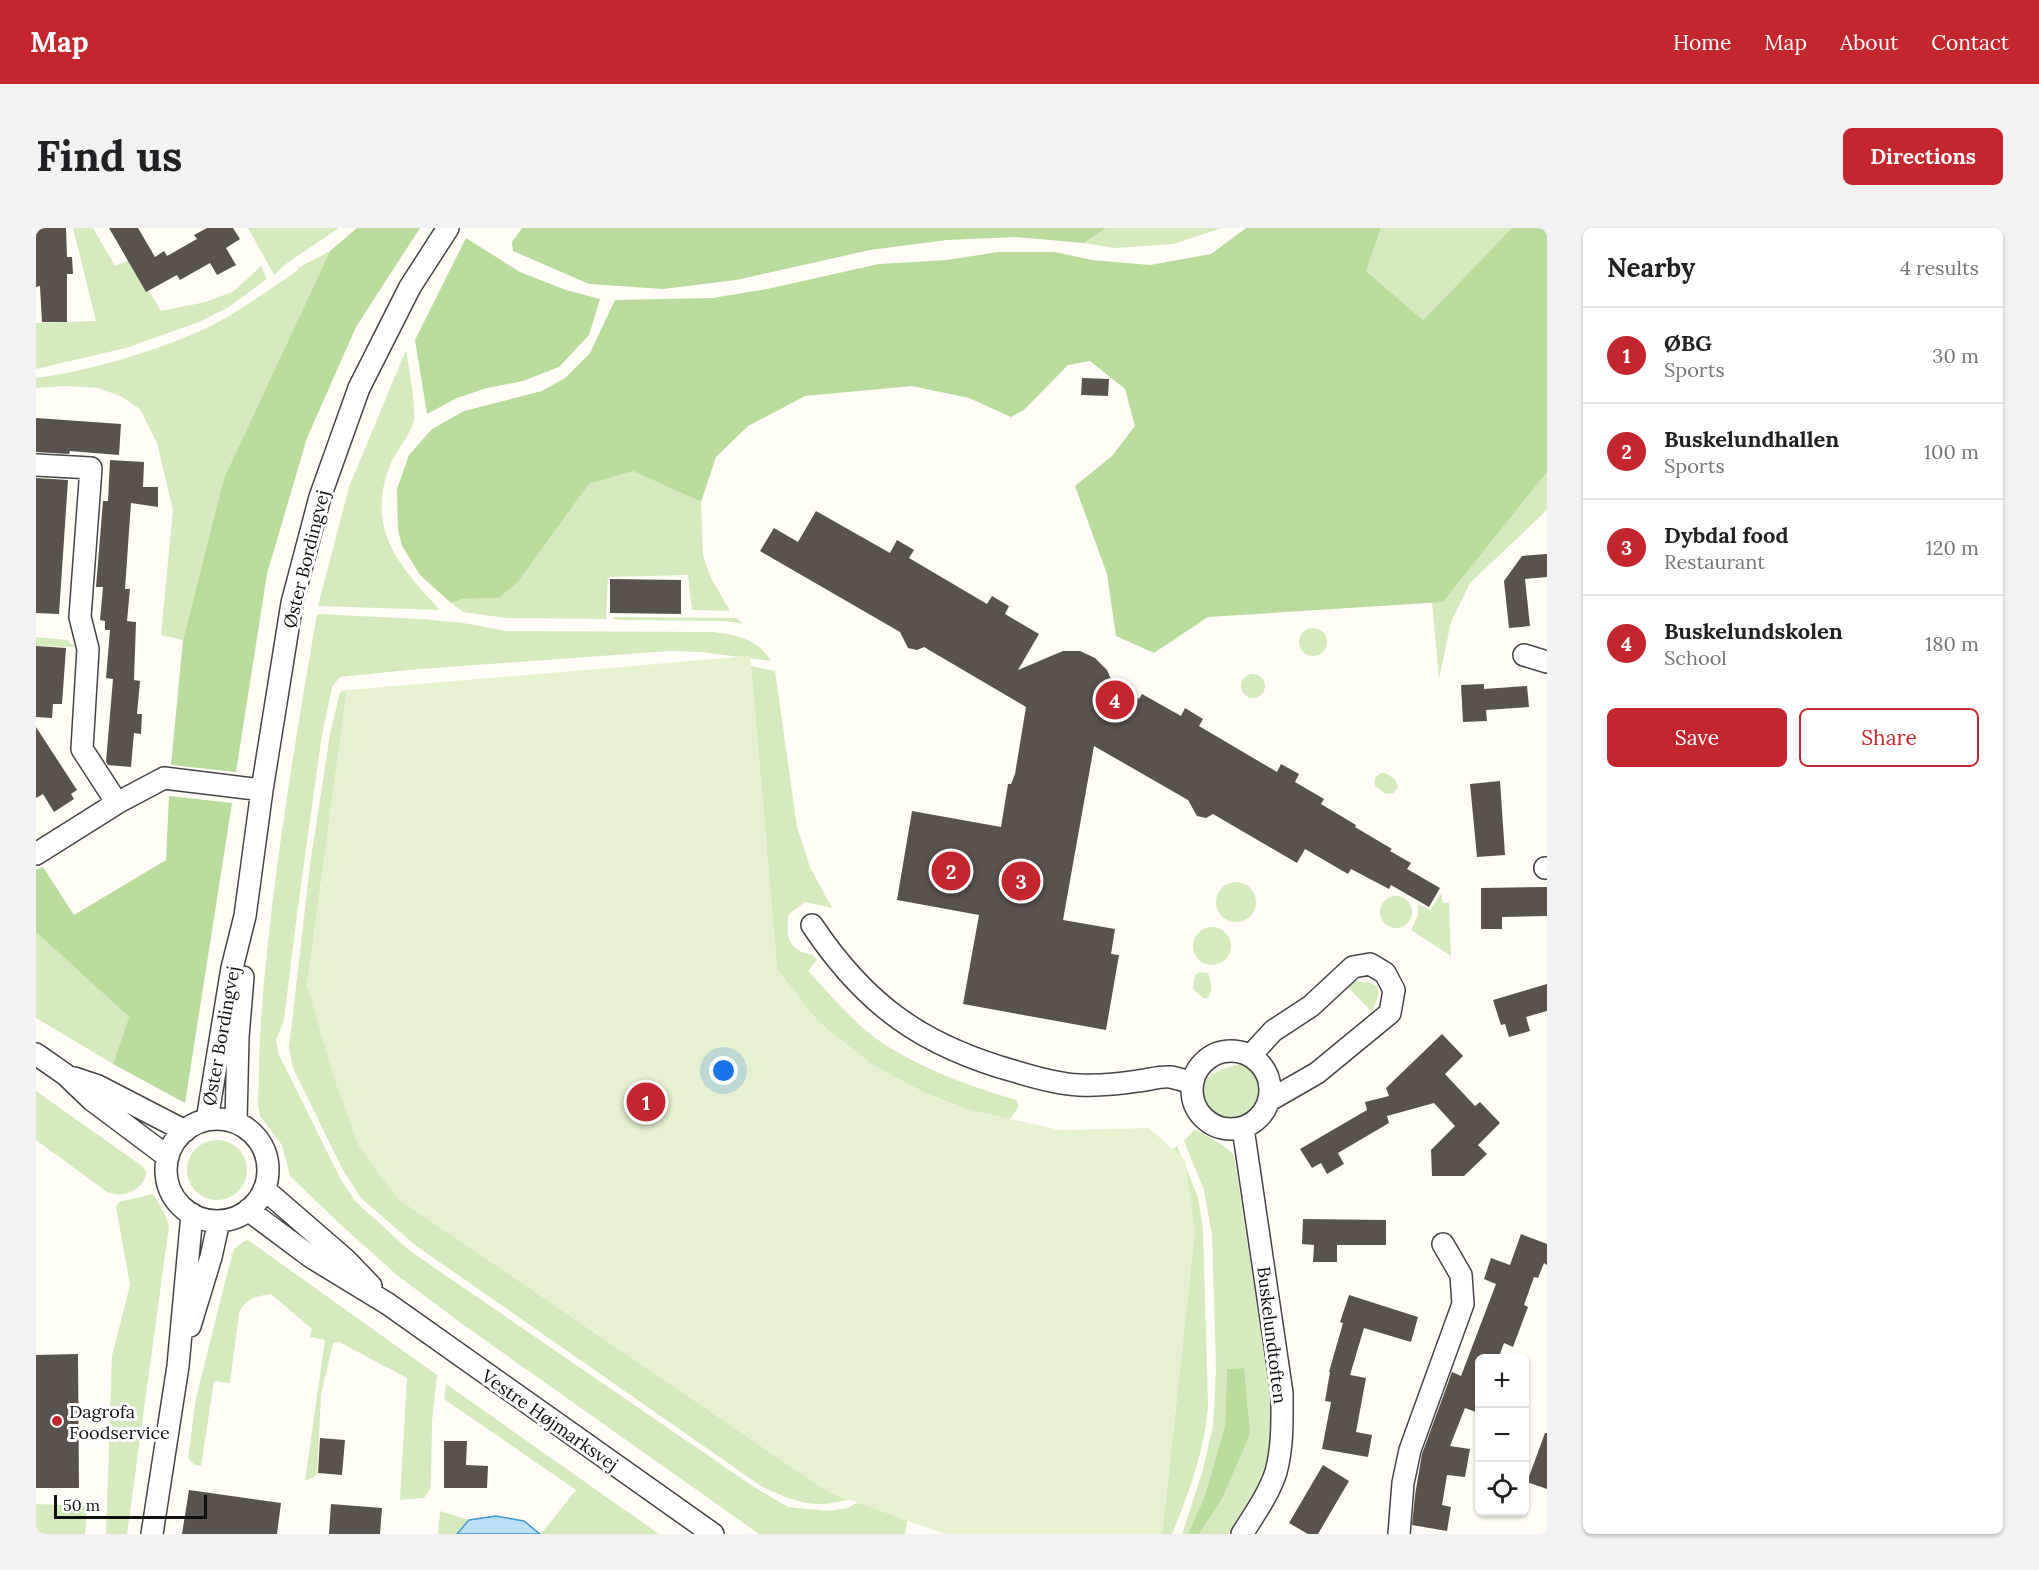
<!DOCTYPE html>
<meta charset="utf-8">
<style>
body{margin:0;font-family:Lora,serif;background:#f2f2f2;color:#202124}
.controls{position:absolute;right:18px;bottom:18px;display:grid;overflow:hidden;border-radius:9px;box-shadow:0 2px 4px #0004}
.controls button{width:54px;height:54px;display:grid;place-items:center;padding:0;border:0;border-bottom:2px solid #e0e0e0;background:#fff;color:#202124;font:30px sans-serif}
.scale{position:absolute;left:18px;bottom:15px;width:153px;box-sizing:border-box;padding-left:6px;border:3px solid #111;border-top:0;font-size:16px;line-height:21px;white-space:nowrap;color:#111;-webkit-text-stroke:4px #fff;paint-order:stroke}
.you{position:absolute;left:688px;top:843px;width:21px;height:21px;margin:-15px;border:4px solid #fff;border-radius:50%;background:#1a73e8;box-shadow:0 0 0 9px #1a73e833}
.badge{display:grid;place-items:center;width:39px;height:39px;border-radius:50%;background:#c4262e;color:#fff;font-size:20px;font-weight:700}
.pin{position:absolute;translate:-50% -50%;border:3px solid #fff;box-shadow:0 2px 6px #0006}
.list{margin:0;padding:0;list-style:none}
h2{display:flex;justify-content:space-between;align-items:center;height:78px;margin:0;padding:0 24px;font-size:26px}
h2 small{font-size:20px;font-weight:400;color:#757577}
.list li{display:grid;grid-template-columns:39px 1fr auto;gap:18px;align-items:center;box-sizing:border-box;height:96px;padding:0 24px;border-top:2px solid #e0e0e0}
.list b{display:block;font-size:22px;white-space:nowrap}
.list p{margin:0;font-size:20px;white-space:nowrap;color:#757577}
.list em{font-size:20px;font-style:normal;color:#757577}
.actions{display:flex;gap:12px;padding:18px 24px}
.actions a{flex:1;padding:14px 0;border:2px solid #c4262e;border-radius:9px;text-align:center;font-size:21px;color:#c4262e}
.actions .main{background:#c4262e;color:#fff}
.icon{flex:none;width:33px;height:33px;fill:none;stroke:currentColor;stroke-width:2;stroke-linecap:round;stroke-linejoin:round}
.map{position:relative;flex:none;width:1511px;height:1306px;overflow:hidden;border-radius:9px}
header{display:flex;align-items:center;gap:36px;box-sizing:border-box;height:84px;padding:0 30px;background:#c4262e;color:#fff}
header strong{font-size:28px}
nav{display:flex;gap:33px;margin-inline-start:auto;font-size:21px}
.intro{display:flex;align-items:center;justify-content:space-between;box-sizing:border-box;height:144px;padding:0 36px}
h1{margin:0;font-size:42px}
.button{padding:15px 27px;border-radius:9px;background:#c4262e;color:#fff;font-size:21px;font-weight:700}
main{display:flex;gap:36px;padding:0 36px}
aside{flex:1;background:#fff;border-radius:9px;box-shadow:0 2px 4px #0004}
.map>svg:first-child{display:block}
.green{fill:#d5ebbd}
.forest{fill:#b9dc9c}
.pitch{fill:#e6f2cf}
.water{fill:#b9e0f7;stroke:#3f96cf;stroke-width:1.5}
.building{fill:#5a524d}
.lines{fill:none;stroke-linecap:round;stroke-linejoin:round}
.minor-casing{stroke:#444;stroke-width:24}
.minor{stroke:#fff;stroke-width:21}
.poi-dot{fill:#c4262e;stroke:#fff;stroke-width:2}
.labels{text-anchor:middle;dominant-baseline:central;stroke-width:6;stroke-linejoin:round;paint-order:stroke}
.street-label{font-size:18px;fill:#111;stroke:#fff}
.poi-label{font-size:18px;fill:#111;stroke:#fff;text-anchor:start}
</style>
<header>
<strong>Map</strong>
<nav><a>Home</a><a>Map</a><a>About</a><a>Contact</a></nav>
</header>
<div class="intro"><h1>Find us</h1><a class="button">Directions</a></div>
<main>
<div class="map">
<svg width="1511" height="1306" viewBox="0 0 1511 1306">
<rect width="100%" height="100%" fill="#fffdf5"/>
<!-- green -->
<path class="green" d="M37,0h20l22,38 15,-6 31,51 45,-9 28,-11 27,-25 6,13 -38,28 -30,15 -73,26 -90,21v-46l60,-2z
M212,0h91l-52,35 -13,12z
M1070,0h116l-49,16 -58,4 -31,-5z
M1345,0h131l-89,92 -57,-49z
M294,23l-106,227 -41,162 -22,-5 12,-125 -16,-67 -17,-34 -18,-12 -23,-9 -34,-2 -29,2v-10c56,-7 144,-33 193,-62 23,-14 46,-30 69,-46v-2z
M370,122c3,21 9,48 8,69 0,11 -21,36 -25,49 -23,62 11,99 51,142l-122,-4 31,-119z
M597,243l68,31 2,54 8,22 19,33 -38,-1 -4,-35 -80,2 -2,42 -100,-1 -43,-6 -12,-9 12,-4 36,-1 19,-16 71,-98z
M1511,244v38l-77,73 -19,39 -12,57 -7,-77h11z
M281,386l105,5 41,4 44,8 206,1c24,3 45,7 58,29l-70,-9 -31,-1 -262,19 -68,7 -8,10 -11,54 -24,173 -13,106 -8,20 3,15 62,125 14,21 55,50 344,236 34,20 40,4 20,-3 24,-15 36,23 -3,18h-146l-294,-208 -67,-50 -58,-52 -50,-48 -8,-31 -22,-29 -2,-11c1,-28 1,-57 3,-86 10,-135 33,-271 56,-405z
M579,389l122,1 6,6 -18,-3 -103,-1 -9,-1z
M1263 414a14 14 0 1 1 28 0a14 14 0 1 1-28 0Z
M0,409l31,3 8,7 -39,-1z
M715,438l24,5 22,156 13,40 22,41 -27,-6 -16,12c-4,22 -1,37 24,41l4,5 -9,11c23,24 45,52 73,71 41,27 88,44 135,58l3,6 -9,13 -40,-9 -43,-16 -53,-28 -56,-44 -41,-53z
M1205 458a12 12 0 1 1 24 0a12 12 0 1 1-24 0Z
M311,462l-40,296 90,212 433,295 23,5c-39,12 -56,5 -92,-12l-346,-241 -55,-48 -17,-27 -50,-102 -4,-20 21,-183 20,-131 10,-42z
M1345,545h4l10,6 3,7 -4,7 -8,1 -11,-8v-8z
M1180 674a20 20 0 1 1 40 0a20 20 0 1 1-40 0Z
M1405,665l2,10 6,-1 2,54 -40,-26 7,-15v-11l12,6z
M1344 684a16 16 0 1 1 32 0a16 16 0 1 1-32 0Z
M1157 718a19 19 0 1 1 38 0a19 19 0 1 1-38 0Z
M0,704l93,85 -16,47 -77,-46z
M1164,744l8,1c3,8 6,19 -1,25h-4l-10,-9 2,-14z
M1320,753l12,1 9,4 2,8 -7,18 -24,-25z
M1205,836c34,3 22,34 8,52 -23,4 -31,4 -48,-13 -2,-28 15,-33 40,-39z
M0,863l106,75 5,6c-4,18 -23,27 -40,20l-71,-52z
M1159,901c13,9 28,14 39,26l41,270 -7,36 -13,29 -27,44h-29l23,-35 22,-131 -17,1 -2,57 -21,72 -16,36h-6l20,-61 11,-47 3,-56 -4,-135 -8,-45 -20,-49z
M151 942a30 30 0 1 1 60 0a30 30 0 1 1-60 0Z
M1141,918l21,51 5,32 5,176c-3,45 -19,88 -36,129h-10l33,-303 -45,-65z
M117,966l11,18 5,14 -42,308h-21l6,-178 18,-71 -14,-79 3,-4z
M212,1012l189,135 -5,47 -1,56 -1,12 -6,8 -24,2 7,-122 -68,-36 -6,1 -12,52 -4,80 -12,6 20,-141 -15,-3 2,-8 -41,-35c-14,2 -26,5 -32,19l-9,70 -16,-2 -13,85 -6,-1 -7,-7 8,-60 29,-116 9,-33 10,-8z
M410,1156l213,150h-118l35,-44 -132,-91z
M0,1276l51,2 -2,28h-49z
M404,1283l29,9 -12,14h-19z"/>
<!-- forest -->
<path class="forest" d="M321,0h63l-64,99 -49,111 -40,136 -31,198 -65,-7 12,-125 41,-162 106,-227z
M486,0h584l-22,15 -68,-6 -69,3 -77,10 -134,30 -73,9 -74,-5 -76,-33 -1,-9z
M1210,0h135l-15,43 57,49 89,-92h35v244l-104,130 -235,15 -54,36 -38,-17 -9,-62 -32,-88 37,-30 23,-30 -10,-37 -35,-28 -22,4 -43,44 -14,8 -42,-19 -57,-12 -107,10 -57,30 -32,31 -15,45 -68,-31 -44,13 -71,98 -19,16 -36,1 -12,4 -31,-28 -18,-29 -4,-17 -1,-40 12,-34 23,-26 32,-18 78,-20 23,-13 25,-25 25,-53 97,-2 55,-9 112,-25 68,-4 51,-8h57l37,8 58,5 61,-11z
M430,10l54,34 46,18 34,9 -11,36 -30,32 -36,14 -36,7 -30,10 -30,16 -12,-74z
M133,568l63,7 -47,300 -72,-39 16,-47 -93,-85v-62l7,-3 31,48 92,-55z
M1208,1140l6,66 -28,65 -23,35h-11l16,-36 21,-72 2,-57z"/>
<!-- pitch -->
<path class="pitch" d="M714,428l27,313 41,53 56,44 53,28 43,16 90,20 89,-2 36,32 10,71 -33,303h-217l-115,-41 -433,-295 -38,-51 -24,-66 -28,-95 40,-296z"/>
<!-- water -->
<path class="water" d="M460,1288l28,5 16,13h-83l12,-14z"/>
<!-- building -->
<path class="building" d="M0,0h30l1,29h5l1,17h-6v48h-25l-2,-36 -4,1z
M73,0h29l17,29 9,-6 3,5 30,-17 -3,-4 13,-7h26l7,11 -14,9 10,17 -19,10 -7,-12 -30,17 -3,-5 -31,17z
M1046,150l27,1 -1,17 -27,-1z
M0,190l85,6 -2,31 -49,-4 -1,3 -33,-2z
M74,232l34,2 -1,25h15v20l-27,-4 -6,86h5l-3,32 9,1 -2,58 6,1 -3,33h5l-1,20 -7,-1 -3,34 -23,-2 -2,-3 7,-83 -7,-1 4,-48h-5v-9l-5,-1 3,-33h-7l7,-86h5z
M0,250l32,2 -9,134 -23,-1z
M780,283l74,42 7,-13 17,10 -5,8 78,46 5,-8 17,10 -4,8 34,20 -21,36 45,-19h17l15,7 12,12 19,44 10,-17 3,2 3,-5 39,22 4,-8 18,11 -4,7 78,46 4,-8 18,10 -4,8 29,17 -3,5 35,21 -1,2 37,22 -2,2 21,12 -4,6 33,19 -11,19 -38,-22 -2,4 -38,-20 -3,5 -43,-25 -8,14 -84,-49 -7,4 -9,-2 -9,-16 -94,-54 -31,174 52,9 -4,25 8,1 -13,75 -143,-26 16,-89 -82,-15 15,-89 89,16 7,-43h3l4,-10 11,-67 -102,-60 -7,3 -9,-2 -8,-16 -140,-81 14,-23 24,14z
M1511,326v23l-22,2 5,47 -21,2 -5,-47 18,-25z
M574,351l71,1v34l-71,-1z
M0,418l30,2 -4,56h-9l-1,14 -16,-1z
M1448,456v5l43,-3 2,21 -43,3 1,11 -24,1 -2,-37z
M0,499l41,63 -6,4 3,5 -20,13 -11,-18 -7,4z
M1464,553l5,74 -28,2 -7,-73z
M1511,659v29l-45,1v12h-21v-41z
M1511,756v27l-21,6 4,14 -21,6 -4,-13 -4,1 -8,-25z
M1406,806l21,22 -18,18 30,32 5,-4 20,21 -22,22 9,9 -23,22h-32l-1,-26 24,-24 -21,-23 -47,13 2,7 -51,30 6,11 -17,10 -6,-11 -9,5 -12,-19 67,-39 -2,-8 24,-6 -3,-8z
M1267,991l83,1v25h-49v17h-24l1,-17 -12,-1z
M1485,1006l26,10v21l-3,-2 -6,15 -4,-1 -10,28 4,2 -15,40 -9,-4 -6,16h-19v54l-14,-5 -15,38 20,3 -5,28 -18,-2 -5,30 9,2 -4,24 -35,-6 3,-30 7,-41 30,-82 9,4 35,-92 -12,-5 7,-21 19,7z
M1313,1067l69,22 -7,25 -47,-14 -14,47 16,3 -10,54 16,3 -4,22 -46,-8 9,-47 -6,-1 5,-29h-1l14,-49 -3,-1z
M42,1126l1,134h-43v-133z
M1509,1205h2v56l-20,-7z
M284,1210l25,2 -3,35 -24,-2z
M408,1213h23l-1,24 22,1 -1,22h-43z
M1287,1237l26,16 -31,53h-10l-19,-11z
M153,1262l92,13 -4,31h-95z
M295,1276l51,4 -2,26h-51z"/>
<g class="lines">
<!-- minor casing -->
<g class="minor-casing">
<path id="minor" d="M0,237l55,3 -11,149 8,32 -6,100 35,54
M1488,427l23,7
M0,626l81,-51 47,-25 98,12
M1509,640h2
M776,697c54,81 111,121 205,147 20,6 42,12 62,13 20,1 40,-1 59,-4 10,-1 22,-5 32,-4 7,1 15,4 22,6
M1156 862a39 39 0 1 1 78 0a39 39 0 1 1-78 0Z
M0,826l30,21 26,25 76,57
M1215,827l22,-24 38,-25 42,-39 17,-3 15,9 9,17 -4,23 -73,60 -47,27
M38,850l24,8 87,45
M130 942a51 51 0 1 1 102 0a51 51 0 1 1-102 0Z
M171,892l25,-152 13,-52 17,-126 30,-187 28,-106 39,-109 51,-101 38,-59
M200,894l2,-85 5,-60
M228,961l82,71 25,26
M212,982l63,47 77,47 325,230
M154,1098l21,-69 8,-36
M116,1306l26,-168 14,-152
M1206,1306c12,-19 27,-40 34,-62 7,-26 6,-52 6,-79l-39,-265
M1363,1306l4,-51 7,-33 53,-146 -2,-29 -18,-31"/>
</g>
<!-- minor -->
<use href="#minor" class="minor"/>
</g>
<!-- markers -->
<circle class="poi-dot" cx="21" cy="1193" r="6"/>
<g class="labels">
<!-- street labels -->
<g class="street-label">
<text transform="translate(270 331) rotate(-76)">Øster Bordingvej</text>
<text transform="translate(185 808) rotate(-80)">Øster Bordingvej</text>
<text transform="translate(1236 1107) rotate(83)">Buskelundtoften</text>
<text transform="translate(514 1192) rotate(35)">Vestre Højmarksvej</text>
</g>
<!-- poi labels -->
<g class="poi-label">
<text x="33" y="1183">Dagrofa<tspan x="33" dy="21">Foodservice</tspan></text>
</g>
</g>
</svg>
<div class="controls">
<button>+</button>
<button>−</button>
<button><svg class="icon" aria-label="locate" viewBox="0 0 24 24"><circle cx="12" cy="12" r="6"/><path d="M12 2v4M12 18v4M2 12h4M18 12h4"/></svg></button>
</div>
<div class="scale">50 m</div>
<div class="you"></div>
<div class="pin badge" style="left:610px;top:874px">1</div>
<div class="pin badge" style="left:915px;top:643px">2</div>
<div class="pin badge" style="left:985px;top:653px">3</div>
<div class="pin badge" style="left:1079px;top:472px">4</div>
</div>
<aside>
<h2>Nearby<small>4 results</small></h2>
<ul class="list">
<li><span class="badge">1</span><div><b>ØBG</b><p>Sports</p></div><em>30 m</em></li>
<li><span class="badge">2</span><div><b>Buskelundhallen</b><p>Sports</p></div><em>100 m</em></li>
<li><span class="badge">3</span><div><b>Dybdal food</b><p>Restaurant</p></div><em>120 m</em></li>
<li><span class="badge">4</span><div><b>Buskelundskolen</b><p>School</p></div><em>180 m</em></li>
</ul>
<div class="actions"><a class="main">Save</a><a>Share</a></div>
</aside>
</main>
